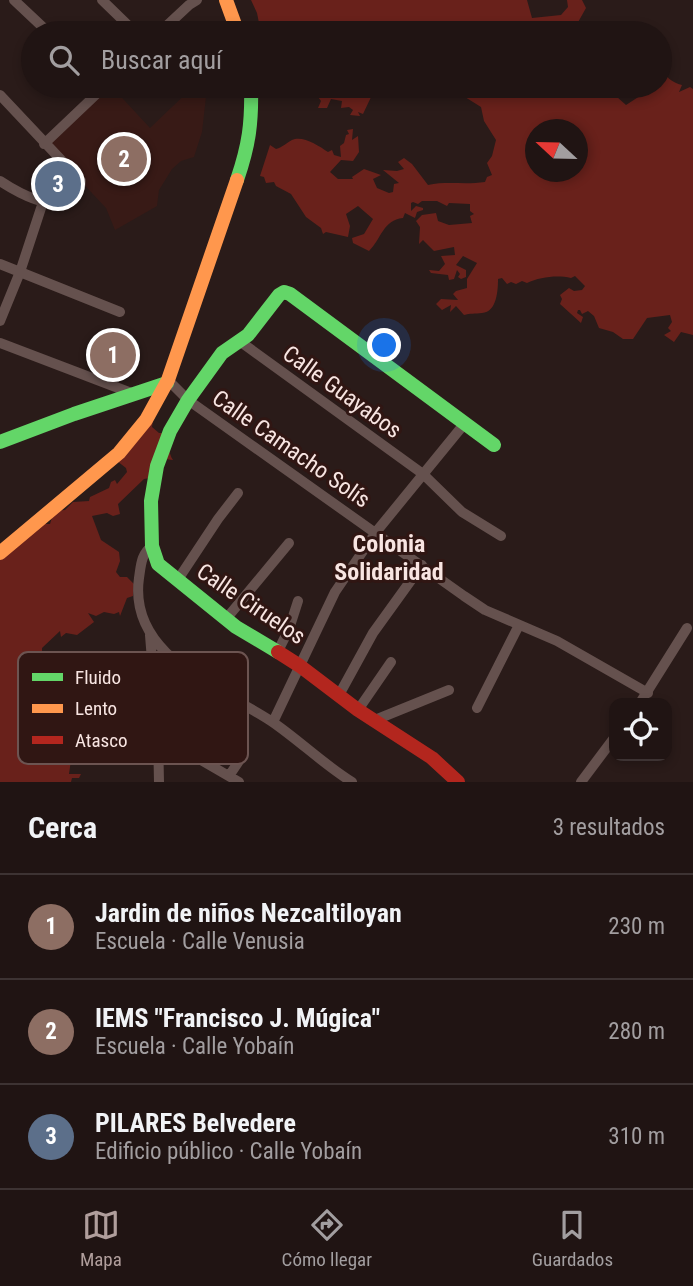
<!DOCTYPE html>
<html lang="es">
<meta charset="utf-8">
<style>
body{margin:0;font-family:"Roboto Condensed",sans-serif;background:#281d1c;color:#f1f3f6}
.controls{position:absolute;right:21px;bottom:21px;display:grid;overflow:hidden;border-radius:14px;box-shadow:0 4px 10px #0003}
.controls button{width:63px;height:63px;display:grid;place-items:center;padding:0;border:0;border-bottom:2px solid #3d3333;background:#201413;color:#f1f3f6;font:35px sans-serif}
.compass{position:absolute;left:525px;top:119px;width:63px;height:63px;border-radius:50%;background:#201413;box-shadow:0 4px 10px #0003;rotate:292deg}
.you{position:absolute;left:385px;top:346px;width:24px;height:24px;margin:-18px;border:5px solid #fff;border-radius:50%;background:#1a73e8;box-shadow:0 0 0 10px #1a73e833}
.badge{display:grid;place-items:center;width:46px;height:46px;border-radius:50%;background:#b09e9c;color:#fff;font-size:23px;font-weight:700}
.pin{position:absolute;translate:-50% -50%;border:4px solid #fff;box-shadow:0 2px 7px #0006}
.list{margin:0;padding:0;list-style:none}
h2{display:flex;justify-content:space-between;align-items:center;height:91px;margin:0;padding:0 28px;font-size:30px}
h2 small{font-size:23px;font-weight:400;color:#a29ea0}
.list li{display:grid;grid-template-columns:46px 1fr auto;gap:21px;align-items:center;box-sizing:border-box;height:105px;padding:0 28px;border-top:2px solid #3d3333}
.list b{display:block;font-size:26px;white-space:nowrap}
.list p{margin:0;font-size:23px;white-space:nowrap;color:#a29ea0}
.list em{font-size:23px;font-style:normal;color:#a29ea0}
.icon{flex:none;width:38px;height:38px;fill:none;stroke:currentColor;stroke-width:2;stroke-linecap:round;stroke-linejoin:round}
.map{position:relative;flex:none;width:693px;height:782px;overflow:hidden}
.search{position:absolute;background:#201413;box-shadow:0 4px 10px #0003;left:21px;right:21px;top:21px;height:77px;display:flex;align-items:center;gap:18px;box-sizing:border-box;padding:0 24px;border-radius:38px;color:#a29ea0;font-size:26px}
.sheet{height:406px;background:#201413}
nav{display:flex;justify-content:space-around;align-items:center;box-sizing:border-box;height:98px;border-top:2px solid #3d3333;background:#201413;font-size:19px;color:#a29ea0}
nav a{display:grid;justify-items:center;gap:4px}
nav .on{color:#b09e9c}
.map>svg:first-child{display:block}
.built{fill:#381a16}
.green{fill:#69211b;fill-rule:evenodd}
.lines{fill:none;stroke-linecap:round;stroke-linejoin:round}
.street{stroke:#65514e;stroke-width:10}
.fast{stroke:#63d668;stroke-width:14}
.slow{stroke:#ff974d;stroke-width:14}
.jam{stroke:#b3261e;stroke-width:14}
.labels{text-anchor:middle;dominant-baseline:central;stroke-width:6;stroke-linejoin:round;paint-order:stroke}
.street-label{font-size:23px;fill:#f8e5e2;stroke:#301613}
.neighbourhood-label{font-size:24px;font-weight:bold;fill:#f8e5e2;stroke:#301613}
.key{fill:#301613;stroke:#6c5451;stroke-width:2}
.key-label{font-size:19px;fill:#f8e5e2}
</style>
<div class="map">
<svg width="693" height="782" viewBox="0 0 693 782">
<rect width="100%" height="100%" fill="#2a1b19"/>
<!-- built -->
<path class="built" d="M108,86h3l39,42 44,-42h11l1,11 -4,35 -8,25 -13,4 -9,8 -13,21 -2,16 -42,24 -9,-22 -60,-64z"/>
<!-- green -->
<path class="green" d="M251,0h276l5,18 29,-3 7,-8 -1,-7h15l4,8 -14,25h-311l-4,-20z
M660,67c5,9 12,16 22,18l-3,7 11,-5 3,2v246l-12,-3 -7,10 -10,-7 7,-4 -3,-3 4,-6 -2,-7 -23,3 -14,21h-10l-10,-7 -14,-4 -5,-12 -6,-5 -6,3 -2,-4h-2l-1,3 6,4 -2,6 -21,-19 2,-5 -2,-4 9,-7 5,3 8,-1 3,-4 -10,-10 -4,2c-14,-3 -31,-1 -44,5l-5,-2 -6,3 -5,-2 -4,2 -5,-6 -4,1c0,11 -1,33 -16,34 -7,1 -12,0 -18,2l-8,-9 -6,6 1,-7 -9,5 -6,-6 5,-5 17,1 -5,-6 3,-3 11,-3v-9l10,-16 -14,-7 -7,9 10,5v7l-5,2 -3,-2 2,-3 -3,-4 -3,9 -5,1 -1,-5 -17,-2 -2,-3 10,1 6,-7 -4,-8 14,-1 -1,-8 -20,4 -11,-11 -4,4 1,-17 -4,-6 6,-6 14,-2 2,8 11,4 23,-2 -2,-7 4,-2 -4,-3v-7l-21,-1 -2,3 -10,-5h-15l-4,3 -5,-2 -2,1v8l5,-5 7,2v2l-6,2 -2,6 -10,-5 -2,5c-20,2 -21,20 -34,33l-16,-8 -1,-5 12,-4 9,-15 -15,-13 -12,8 4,12 -2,11 -22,-5 -3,2 -2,-6 -15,-11 -15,-23 -15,-8 -2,-4 -8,1 -2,-6 -4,-1 10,-31 6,4c7,-2 10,-6 16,-9 10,-5 26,5 36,12l4,-2 2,5 7,2 -1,-11 4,-3 2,-8 3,-1 -2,-4 6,-1 -1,11 6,-4 1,16 -6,9 -12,-1 -11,12 8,7h15l-1,-2 12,-8 17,6 -8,4 4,9 12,5 4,-1 1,-8 5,-1 -16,-13 14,1 7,-2 -6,-7 6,-4 8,6 16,21c18,-4 38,0 57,-3l2,-5 5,-2 -5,-12 5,-7 4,-16 -12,-19 -3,-14 -24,-15v-6h162l1,4 -3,7 9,8 17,-11 5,-8h12zM536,130h42v42h-42z
M310,86h69l1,4 -8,5 -9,19 -5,-2 2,4 -10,-1 3,-5 -4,-3 -8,1 1,-7 -11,-2 -4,9h-9l3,-7z
M153,421l-1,6 7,6h6c4,9 3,20 8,27l-9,-1 -14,19 -6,1 -26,25 2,10 -7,2 -6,-3 -15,3 9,24 18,12 1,9 -4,11 4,5h7l7,7 -1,12 -6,2 -7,18 -1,-4 -5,2 -10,-2 -8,4 -8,-3 6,9 -17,13 -11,-2 -5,4 -1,-6 -18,17v18l10,-7 9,1 -3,5 8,1 -2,8 13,6 13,2 -8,7 -19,-7c0,20 9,40 24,51l-8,18 -7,2 -3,21h12l-2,4h-7l-1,4h-71v-230l40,-28h10l4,-13 11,-1 8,-8 16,-1 1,-4 19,-9 2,-6 4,-2 2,4 10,-12 -1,-4 -9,-7 14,-33z"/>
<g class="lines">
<!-- street -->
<path class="street" d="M14,0l35,33
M102,0l34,33
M159,33l30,-28 8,-5
M0,95l81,86c-4,44 -62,13 -81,0
M44,144l61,-58
M0,264l120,48
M0,321l20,-49 23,-70
M238,340l185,134 39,38 39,24
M0,343l134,51
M168,380l20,20 276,196 21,14 72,31 91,52
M152,546c-11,8 -11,19 -13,32 -11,78 80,109 132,143 28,19 52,43 81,61
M177,581l41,-62 20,-26
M226,619l63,-76
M150,635l8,100 1,47
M278,651l11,-22 9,-28
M339,695l34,-62 49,-68
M640,703l47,-75
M477,708l42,-83
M358,710l33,-48
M375,720l74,-30
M273,722l62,-130 41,-60 89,-109
M158,735l81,47
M229,776l14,-21
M581,782l33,-44"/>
<!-- fast -->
<path class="fast" d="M237,180c12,-35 15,-57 14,-94
M0,442l74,-28 93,-31
M278,652l-42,-25 -78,-63 -6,-18 -1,-45 6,-35 13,-35 18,-31 34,-47 26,-18 31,-40 5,-3 6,2 204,151"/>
<!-- slow -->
<path class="slow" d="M226,0l12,33
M0,553l119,-100 27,-33 22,-40 69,-200"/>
<!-- jam -->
<path class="jam" d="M278,652l22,14 58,44 74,48 26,24"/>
</g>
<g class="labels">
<!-- street labels -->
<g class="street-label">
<text transform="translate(342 392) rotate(36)">Calle Guayabos</text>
<text transform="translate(291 449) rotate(35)">Calle Camacho Solís</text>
<text transform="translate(251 604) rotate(34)">Calle Ciruelos</text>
</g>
<!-- neighbourhood labels -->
<g class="neighbourhood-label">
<text x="389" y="544">Colonia<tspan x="389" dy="28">Solidaridad</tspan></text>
</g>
</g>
<!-- legend -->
<rect x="18" y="652" width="230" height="112" rx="10" class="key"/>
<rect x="32" y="673" width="31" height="8" fill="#63d668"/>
<rect x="32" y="704" width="31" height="9" fill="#ff974d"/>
<rect x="32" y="736" width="31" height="8" fill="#b3261e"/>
<g class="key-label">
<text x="75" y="684">Fluido</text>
<text x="75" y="715">Lento</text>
<text x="75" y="747">Atasco</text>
</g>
</svg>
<div class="controls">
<button><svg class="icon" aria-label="locate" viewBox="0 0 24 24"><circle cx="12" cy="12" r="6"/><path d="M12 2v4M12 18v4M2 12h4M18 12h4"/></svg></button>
</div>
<svg class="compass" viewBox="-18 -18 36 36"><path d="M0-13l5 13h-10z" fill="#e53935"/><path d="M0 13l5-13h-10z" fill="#a29ea0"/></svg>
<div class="you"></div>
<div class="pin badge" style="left:113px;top:355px;background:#8d6e63">1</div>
<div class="pin badge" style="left:124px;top:159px;background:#8d6e63">2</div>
<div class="pin badge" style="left:58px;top:184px;background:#5c6f8a">3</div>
<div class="search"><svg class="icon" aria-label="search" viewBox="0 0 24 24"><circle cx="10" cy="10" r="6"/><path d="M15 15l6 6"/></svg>Buscar aquí</div>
</div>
<section class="sheet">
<h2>Cerca<small>3 resultados</small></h2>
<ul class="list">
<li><span class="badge" style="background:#8d6e63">1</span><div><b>Jardin de niños Nezcaltiloyan</b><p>Escuela · Calle Venusia</p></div><em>230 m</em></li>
<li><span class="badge" style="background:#8d6e63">2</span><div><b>IEMS &quot;Francisco J. Múgica&quot;</b><p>Escuela · Calle Yobaín</p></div><em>280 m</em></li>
<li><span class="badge" style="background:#5c6f8a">3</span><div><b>PILARES Belvedere</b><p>Edificio público · Calle Yobaín</p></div><em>310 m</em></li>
</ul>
</section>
<nav>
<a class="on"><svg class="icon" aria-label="map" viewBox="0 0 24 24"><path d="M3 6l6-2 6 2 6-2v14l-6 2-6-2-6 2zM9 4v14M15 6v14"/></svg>Mapa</a>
<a><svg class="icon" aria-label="directions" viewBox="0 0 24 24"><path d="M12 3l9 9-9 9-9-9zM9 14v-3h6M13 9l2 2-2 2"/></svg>Cómo llegar</a>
<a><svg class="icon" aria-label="saved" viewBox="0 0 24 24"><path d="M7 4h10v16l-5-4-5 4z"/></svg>Guardados</a>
</nav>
